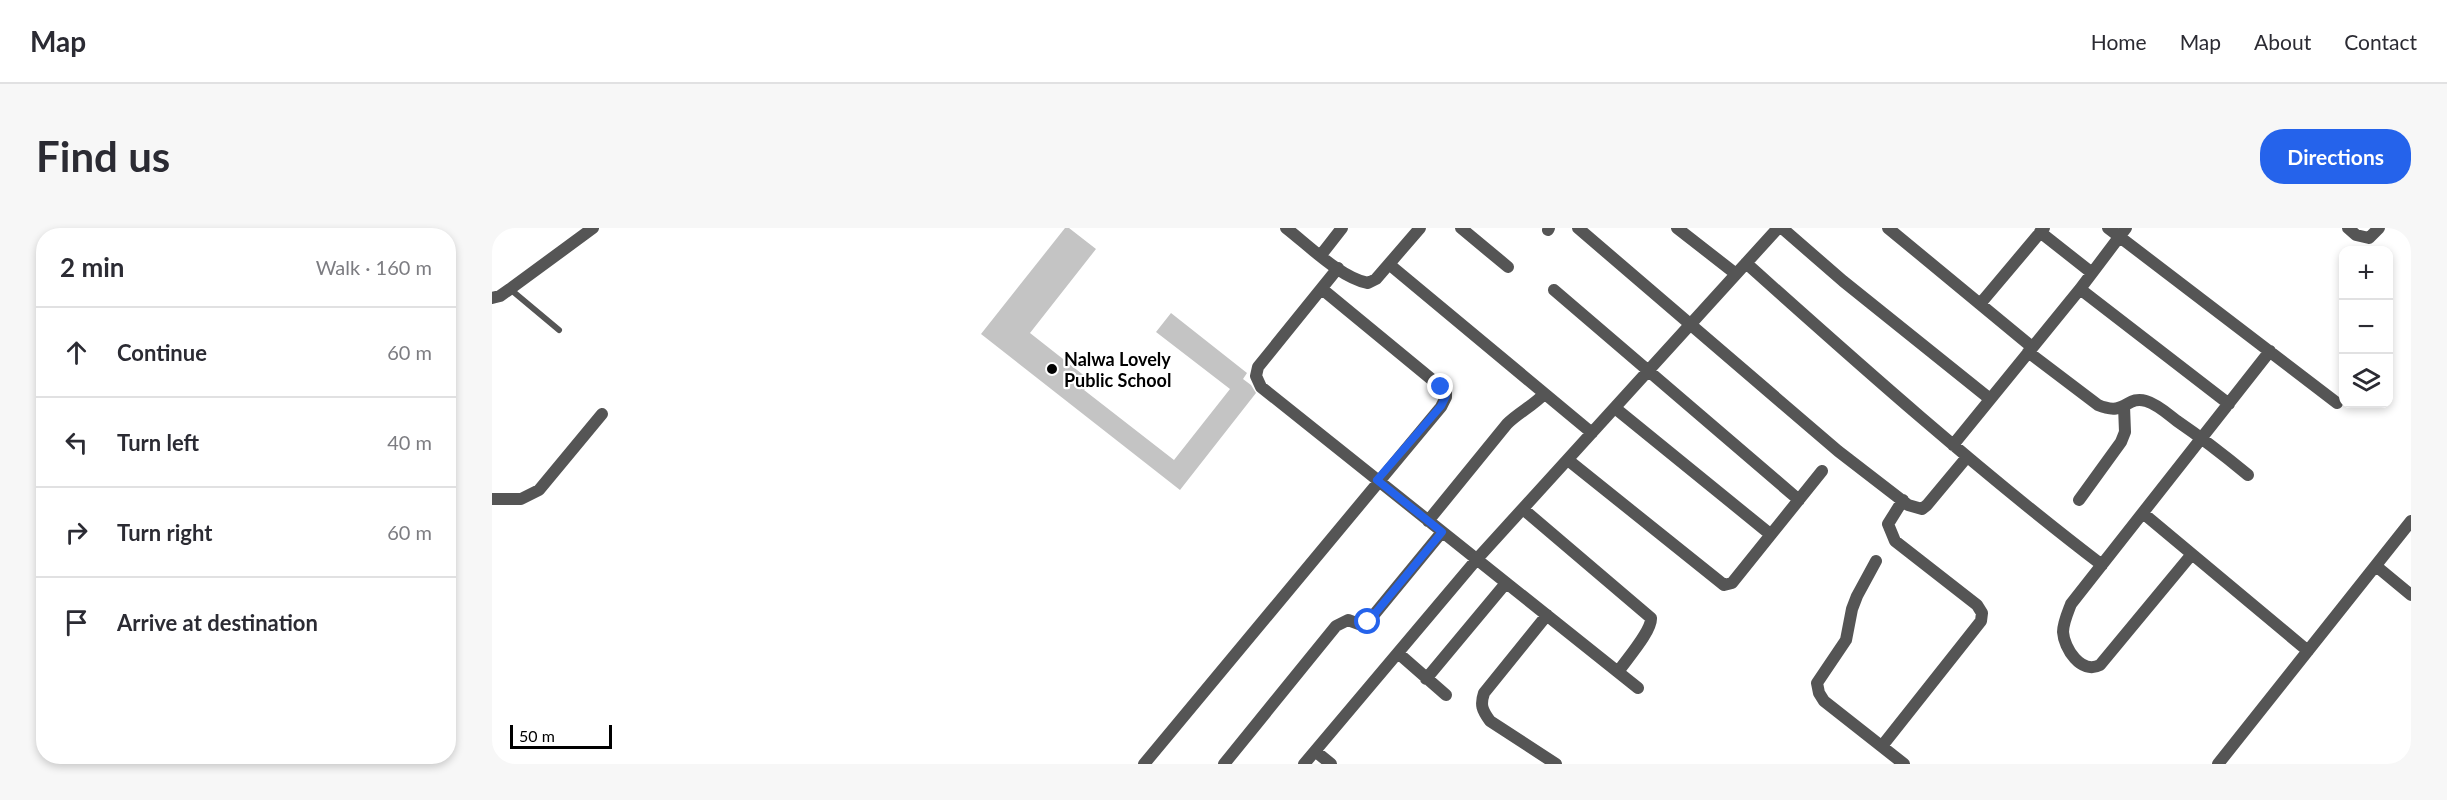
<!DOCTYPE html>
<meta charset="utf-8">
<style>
body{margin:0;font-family:Lato,sans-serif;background:#f7f7f7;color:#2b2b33}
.controls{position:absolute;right:18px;top:18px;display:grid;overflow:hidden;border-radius:12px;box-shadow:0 3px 9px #0003}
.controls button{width:54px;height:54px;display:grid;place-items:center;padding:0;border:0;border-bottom:2px solid #e1e1e2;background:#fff;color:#2b2b33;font:30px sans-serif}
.scale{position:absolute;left:18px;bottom:15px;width:102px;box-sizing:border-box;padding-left:6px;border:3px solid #000;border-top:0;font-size:16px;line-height:21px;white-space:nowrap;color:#000;-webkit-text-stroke:4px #fff;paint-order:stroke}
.stop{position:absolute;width:18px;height:18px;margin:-14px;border:4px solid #2563eb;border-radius:50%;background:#fff}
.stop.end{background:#2563eb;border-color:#fff;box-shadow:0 2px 6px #0008}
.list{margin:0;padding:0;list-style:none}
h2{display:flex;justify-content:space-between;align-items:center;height:78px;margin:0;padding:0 24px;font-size:26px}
h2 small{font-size:20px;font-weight:400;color:#7c7c81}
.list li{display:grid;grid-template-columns:39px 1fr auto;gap:18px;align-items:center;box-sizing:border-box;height:90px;padding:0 24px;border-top:2px solid #e1e1e2}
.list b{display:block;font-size:22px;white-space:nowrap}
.list em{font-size:20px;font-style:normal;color:#7c7c81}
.icon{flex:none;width:33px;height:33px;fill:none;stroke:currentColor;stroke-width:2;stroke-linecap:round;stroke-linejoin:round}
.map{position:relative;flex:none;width:1919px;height:536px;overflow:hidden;border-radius:24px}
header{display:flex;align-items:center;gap:36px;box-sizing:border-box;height:84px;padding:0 30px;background:#fff;border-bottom:2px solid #e1e1e2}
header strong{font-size:28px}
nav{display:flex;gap:33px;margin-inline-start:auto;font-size:21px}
.intro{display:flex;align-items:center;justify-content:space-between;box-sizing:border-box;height:144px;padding:0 36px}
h1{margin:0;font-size:42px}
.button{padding:15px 27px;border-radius:24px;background:#2563eb;color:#fff;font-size:21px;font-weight:700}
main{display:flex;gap:36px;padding:0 36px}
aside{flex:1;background:#fff;border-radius:24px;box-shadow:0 3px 9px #0003}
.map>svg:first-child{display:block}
.building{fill:#c4c4c4}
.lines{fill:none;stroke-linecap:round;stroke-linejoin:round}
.lane{stroke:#555;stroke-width:6}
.street{stroke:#555;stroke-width:12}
.route{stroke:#2563eb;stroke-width:8}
.poi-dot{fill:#000;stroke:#fff;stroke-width:2}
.labels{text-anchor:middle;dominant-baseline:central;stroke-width:4.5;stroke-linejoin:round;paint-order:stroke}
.poi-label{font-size:18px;font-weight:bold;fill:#000;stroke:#fff;text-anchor:start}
</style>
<header>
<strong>Map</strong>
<nav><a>Home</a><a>Map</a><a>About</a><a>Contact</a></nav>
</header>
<div class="intro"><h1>Find us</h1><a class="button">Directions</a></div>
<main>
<aside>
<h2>2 min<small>Walk · 160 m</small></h2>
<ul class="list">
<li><svg class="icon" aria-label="ahead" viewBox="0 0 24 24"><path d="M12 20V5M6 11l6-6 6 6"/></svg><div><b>Continue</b></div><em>60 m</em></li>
<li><svg class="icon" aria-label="left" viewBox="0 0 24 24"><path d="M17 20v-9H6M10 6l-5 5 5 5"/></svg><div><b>Turn left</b></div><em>40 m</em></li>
<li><svg class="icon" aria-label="right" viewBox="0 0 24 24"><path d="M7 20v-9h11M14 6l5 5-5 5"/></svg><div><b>Turn right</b></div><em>60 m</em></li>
<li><svg class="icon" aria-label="arrive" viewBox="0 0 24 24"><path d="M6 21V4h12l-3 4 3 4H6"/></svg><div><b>Arrive at destination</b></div></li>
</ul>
</aside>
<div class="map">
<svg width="1919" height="536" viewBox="0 0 1919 536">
<rect width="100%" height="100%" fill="#fff"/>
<!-- building -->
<path class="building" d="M573,0h4l27,21 -66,84 61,48 -7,9 90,70 56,-71 -74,-57 15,-19 76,60 -4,6 8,6 5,8 -76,97 -199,-156z"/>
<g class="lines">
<!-- lane -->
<path class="lane" d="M18,61l49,41"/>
<!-- street -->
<path class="street" d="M794,0c22,17 55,50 82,55l8,-4 44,-51
M969,0l47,39
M1086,0l260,223 70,54 14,4 5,-4 40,-48
M1185,0l59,46
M1290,0l61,53 147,118
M1396,0l144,119
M1616,0l229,175
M1856,0l8,7 13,3 10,-10
M1056,2l1,-2
M1548,4l52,41
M829,27l21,-27
M1254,35c116,104 233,208 356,302
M898,37l202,168
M846,40l-80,99 -2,9 5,11 377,301
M1588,61l149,115
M1062,62l245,210
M0,70l8,-2 10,-7 83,-61
M1488,76l64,-76
M1536,124l70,53c28,12 28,-10 48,-4 11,3 22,13 31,20 25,17 48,35 71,54
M1123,180l155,126
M1461,217l127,-156 46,-61
M1076,232l156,125 8,-2 90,-112
M0,271h29l18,-9 63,-76
M1587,272l42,-58 4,-10 -1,-26
M1031,281l128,109c1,13 -25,42 -33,54
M1652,286l164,137
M936,293l79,-97c12,-12 26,-18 37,-30
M1700,326l-92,111c-19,10 -36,-17 -37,-33 0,-9 5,-20 8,-28l199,-253
M1384,333l-19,35 -5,13 -6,31 -29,43 2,10 5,8 80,63
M1884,338l35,29
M1055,387l-63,78c-4,12 -2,17 6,28l66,43
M906,425l48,42
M934,451l80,-96
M1390,518l99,-125 1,-8 -5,-8 -82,-64 -7,-17 15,-24
M823,523l16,13
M652,536l297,-357 5,-10v-5l-5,-5 -119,-98
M732,536l112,-138 12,-6 11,4 9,-2 74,-90
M812,536l173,-205 301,-331
M1726,536l193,-243"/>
</g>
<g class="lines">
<!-- route -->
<path class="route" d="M876,394l74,-90 -65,-52 64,-74 5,-10v-4l-5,-5"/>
</g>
<!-- markers -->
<circle class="poi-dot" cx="560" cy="141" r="6"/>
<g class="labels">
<!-- poi labels -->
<g class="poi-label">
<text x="572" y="131">Nalwa Lovely<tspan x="572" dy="21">Public School</tspan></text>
</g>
</g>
</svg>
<div class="controls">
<button>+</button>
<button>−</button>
<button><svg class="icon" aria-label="layers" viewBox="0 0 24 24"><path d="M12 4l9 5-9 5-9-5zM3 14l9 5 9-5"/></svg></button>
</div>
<div class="scale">50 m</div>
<div class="stop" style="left:876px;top:394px"></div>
<div class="stop end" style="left:949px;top:159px"></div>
</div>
</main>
